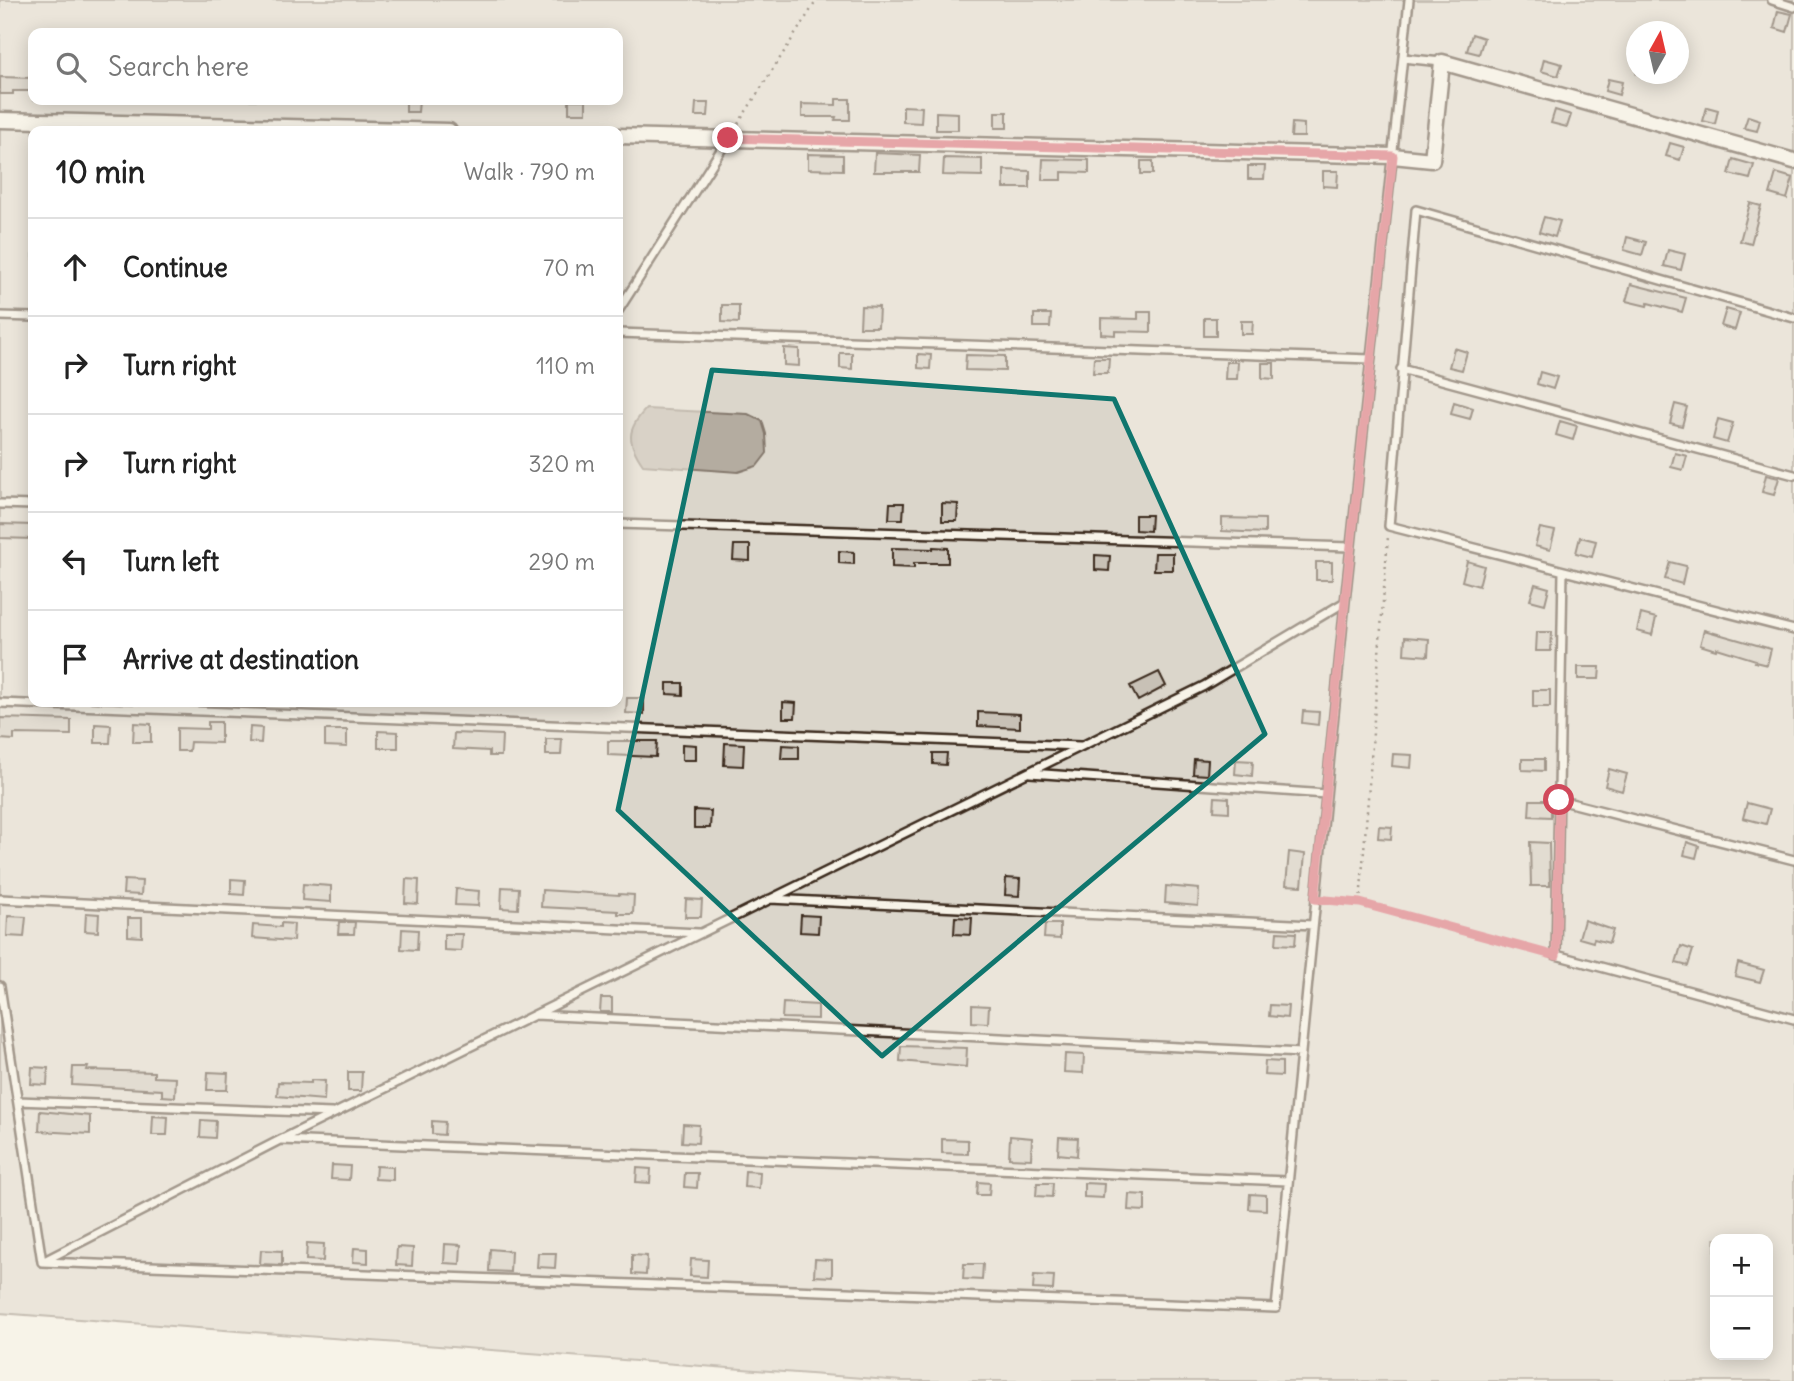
<!DOCTYPE html>
<meta charset="utf-8">
<style>
body{margin:0;font-family:Delius,sans-serif;background:#f2f2f2;color:#222}
.controls{position:absolute;right:21px;bottom:21px;display:grid;overflow:hidden;border-radius:14px;box-shadow:0 4px 18px #0003}
.controls button{width:63px;height:63px;display:grid;place-items:center;padding:0;border:0;border-bottom:2px solid #e0e0e0;background:#fff;color:#222;font:35px sans-serif}
.compass{position:absolute;left:1626px;top:21px;width:63px;height:63px;border-radius:50%;background:#fff;box-shadow:0 4px 18px #0003;rotate:8deg}
.stop{position:absolute;width:21px;height:21px;margin:-16px;border:5px solid #d1495b;border-radius:50%;background:#fff}
.stop.end{background:#d1495b;border-color:#fff;box-shadow:0 2px 7px #0008}
.list{margin:0;padding:0;list-style:none}
h2{display:flex;justify-content:space-between;align-items:center;height:91px;margin:0;padding:0 28px;font-size:30px}
h2 small{font-size:23px;font-weight:400;color:#767676}
.list li{display:grid;grid-template-columns:46px 1fr auto;gap:21px;align-items:center;box-sizing:border-box;height:98px;padding:0 28px;border-top:2px solid #e0e0e0}
.list b{display:block;font-size:26px;white-space:nowrap}
.list em{font-size:23px;font-style:normal;color:#767676}
.icon{flex:none;width:38px;height:38px;fill:none;stroke:currentColor;stroke-width:2;stroke-linecap:round;stroke-linejoin:round}
.map{position:relative;flex:none;width:1794px;height:1381px;overflow:hidden}
.search{position:absolute;background:#fff;box-shadow:0 4px 18px #0003;left:28px;top:28px;width:595px;height:77px;display:flex;align-items:center;gap:18px;box-sizing:border-box;padding:0 24px;border-radius:14px;color:#767676;font-size:26px}
.panel{position:absolute;background:#fff;box-shadow:0 4px 18px #0003;left:28px;top:126px;width:595px;height:581px;border-radius:14px}
.map>svg:first-child{display:block}
.green{fill:#dbd6cb;stroke:#8b8074;stroke-width:2;fill-rule:evenodd}
.water{fill:#b4aca0;stroke:#84786c;stroke-width:2}
.building{fill:#c8c1b6;stroke:#3b2a1e;stroke-width:2}
.lines{fill:none;stroke-linecap:round;stroke-linejoin:round}
.lane-casing{stroke:#3b2a1e;stroke-width:12}
.street-casing{stroke:#3b2a1e;stroke-width:19}
.path{stroke:#3b2a1e;stroke-width:2.5;stroke-dasharray:2 5;stroke-linecap:butt}
.lane{stroke:#f7f3e8;stroke-width:7}
.street{stroke:#f7f3e8;stroke-width:14}
.route{stroke:#d1495b;stroke-width:9}
.marked{fill:none;stroke:#0f766e;stroke-width:5;stroke-linejoin:round}
</style>
<div class="map">
<svg width="1794" height="1381" viewBox="0 0 1794 1381">
<rect width="100%" height="100%" fill="#f7f3e8"/>
<filter id="ink" filterUnits="userSpaceOnUse"><feTurbulence type="fractalNoise" baseFrequency=".0143" numOctaves="2"/><feDisplacementMap in="SourceGraphic" scale="14" xChannelSelector="R" yChannelSelector="G"/><feConvolveMatrix kernelMatrix="1 2 1 2 8 2 1 2 1" color-interpolation-filters="sRGB"/></filter>
<g filter="url(#ink)">
<!-- green -->
<path class="green" d="M0,0h1794v1381h-892l-902,-68zM1636,32h42v42h-42zM33,33h585v67h-585zM33,131h585v571h-585zM1715,1239h53v116h-53z"/>
<!-- water -->
<path class="water" d="M646,409l102,5 14,7 4,13 1,19 -10,13 -19,6 -95,-7c-16,-23 -17,-35 3,-56z"/>
<!-- building -->
<path class="building" d="M1778,11l14,3 -5,18 -13,-4z
M1472,34l12,4 -5,16 -12,-3z
M1544,59l18,5 -4,12 -17,-5z
M0,77l33,1v13h-20v3h-13z
M1608,79l14,3 -3,13 -14,-4z
M836,99h14v21h-15l1,-3h-34v-13l34,1z
M406,100h13l-1,12h-12z
M569,100h17v13h-17z
M696,103h13l-1,13h-13z
M903,106l19,1 -1,16 -18,-1z
M1707,107l11,3 -3,14 -12,-3z
M1555,110l16,5 -4,12 -16,-4z
M936,112l22,1v17h-22z
M995,112h12v16h-12z
M1748,116l12,4 -3,11 -13,-3z
M1292,123l12,1v13h-13z
M1670,143l14,4 -4,13 -14,-4z
M875,153l45,2 -1,17h-45z
M808,154l35,1v15l-35,-1z
M944,158l38,1v17l-39,-1z
M1043,159l46,1v13l-27,-1v8h-20z
M1733,159l21,6 -4,14 -21,-5z
M1141,161h12v13h-12z
M1248,166h17l-1,13h-16z
M1004,170l26,1v17h-26z
M1323,171h15l-1,16 -14,-1z
M1776,173l17,5 -6,21 -17,-5z
M1750,203l11,3 -10,38 -11,-3z
M1544,217l16,4 -5,16 -16,-5z
M1627,237l19,5 -4,13 -18,-5z
M1668,250l17,4 -4,16 -17,-4z
M1631,284l55,14 -4,14 -34,-9 -1,3 -21,-5z
M722,305h17v18l-17,-1z
M861,306l18,1 -1,20h-18z
M1726,309l14,4 -5,17 -14,-4z
M1138,312h13v20l-36,-1v4l-14,-1v-16l37,1z
M1034,314h17l-1,13h-16z
M1204,318h12v18h-12z
M1241,321h12l-1,13h-11z
M784,348l15,1v17l-15,-1z
M1454,348l13,4 -5,18 -13,-3z
M840,353h12v16l-12,-1z
M918,354l13,1 -1,14 -12,-1z
M966,355l39,1v15l-40,-1z
M1094,358h15l-1,15h-15z
M1226,362h12l-1,17h-12z
M1262,363h12v16l-12,-1z
M1540,372l17,5 -4,12 -16,-5z
M1454,402l19,6 -3,11 -19,-5z
M1675,404l12,3 -5,19 -12,-3z
M1718,419l15,4 -6,20 -14,-4z
M1560,421l17,5 -4,14 -17,-5z
M1675,453l12,3 -4,14 -12,-3z
M1766,475l13,3 -5,17 -12,-3z
M890,503h14l-1,16h-14z
M942,503l16,1 -1,17h-15z
M1135,515h16l-1,16 -15,-1z
M1222,518l43,1v14l-43,-2z
M0,524l33,1v14l-33,-1z
M1540,528l15,3 -5,19 -15,-4z
M1580,537l16,4 -4,16 -16,-4z
M734,545h16v16l-17,-1z
M933,547l15,1v15h-34v5l-22,-1v-19l41,1z
M839,551l15,1v12l-15,-1z
M1155,553h18v17h-19z
M1095,555l15,1 -1,15 -14,-1z
M1467,561l17,5 -5,20 -17,-5z
M1316,562h16v18h-16z
M1670,562l16,4 -4,18 -17,-5z
M1535,584l14,4 -4,16 -15,-4z
M1641,614l15,4 -4,17 -15,-4z
M1704,630l67,19 -4,16 -12,-3 1,-2 -39,-12 -1,2 -16,-5z
M1537,632h15l-1,19h-15z
M1405,637l24,2 -1,17 -24,-2z
M1578,667h22l-1,12h-21z
M1159,672l7,14 -28,15 -8,-15z
M667,683h16v12l-16,-1z
M1533,690h17v17h-17z
M627,698h17v16l-18,-1z
M783,702l13,1 -1,15h-12z
M1303,711l16,1 -1,13 -16,-2z
M978,712l42,2v14l-42,-2z
M0,718l71,2v15l-57,-1v6l-14,-1z
M208,722h13v21l-31,-1 -1,9h-12v-23l31,1z
M134,723l17,1v18h-18z
M95,724l16,1 -1,18h-15z
M250,727l12,1 -1,15 -12,-1z
M325,730h22v17l-22,-1z
M378,731l20,1v16h-20z
M454,733l48,2 -1,21h-12v-5l-36,-2z
M546,739h16l-1,16h-15z
M608,741h49l-1,16 -48,-2z
M725,743l19,1 -1,22 -19,-1z
M682,744l14,1v15h-14z
M782,745l17,1v13h-18z
M933,753h14l-1,12 -13,-1z
M1393,754l19,1 -1,13 -19,-2z
M1194,759l14,1 -1,15 -14,-1z
M1522,759h22v12l-22,-1z
M1236,760l17,1 -1,15 -17,-2z
M1609,769l18,5 -5,17 -17,-5z
M1215,797l14,1v14l-15,-1z
M1530,800h21v17l-22,-1z
M1747,803l23,6 -4,15 -23,-6z
M694,810l17,1 -1,17h-16z
M1379,826l13,1 -1,12 -13,-1z
M1530,842l19,1 1,43h-19z
M1687,842l12,4 -3,12 -12,-3z
M1289,852l16,2 -3,32 -16,-1z
M1006,878l14,1 -1,17 -14,-1z
M231,879l14,1 -1,15 -13,-1z
M406,879l13,1 -1,24 -13,-1z
M124,880l18,1 -1,14 -18,-1z
M303,884l28,2v16l-29,-2z
M1166,886l33,3 -1,17 -33,-3z
M502,887l17,1 -1,21 -17,-1z
M456,889l23,2 -1,15 -23,-1z
M542,890l77,5v-1l15,1 -1,19h-15v-3l-77,-4z
M686,899l16,1 -1,17h-16z
M86,913l13,1 -1,18 -13,-1z
M801,915l18,1 -1,17 -18,-1z
M8,916l18,1 -2,20 -17,-1z
M955,917l17,1 -1,17 -17,-1z
M128,918h14v19l-14,-1z
M1584,920l29,10 -4,13 -15,-4 -1,3 -14,-4z
M339,922h16l-1,12h-16z
M281,923l13,1 -1,17 -41,-3 1,-13 28,2z
M1045,924h15v15l-16,-1z
M402,929l16,1 -1,20 -16,-1z
M1277,932l19,1 -1,12 -19,-1z
M444,934h18l-1,17 -17,-1z
M1681,946l12,4 -5,16 -12,-3z
M1738,963l26,7 -4,12 -25,-6z
M601,998h11v14h-12z
M783,1003l35,2v14l-36,-1z
M972,1005l17,1 -1,17 -16,-1z
M1270,1005l18,1 -1,12 -18,-2z
M901,1046l66,2 -1,19 -66,-6z
M1065,1054l19,1 -1,18 -19,-1z
M1265,1061l17,1v14l-18,-1z
M32,1067l16,1 -1,17 -16,-1z
M73,1067h15l-1,3 67,2v5l22,1 -1,19 -13,-1v-6l-90,-5z
M208,1072l20,1 -1,17h-20z
M348,1072h14l-1,19h-13z
M311,1080l14,1 -1,19 -47,-4 1,-14 33,1z
M40,1111l50,5v18l-51,-3z
M153,1116l15,1 -1,18h-15z
M201,1120l15,1 -1,17 -15,-1z
M432,1121l13,1 -1,13 -12,-1z
M683,1124l16,1 -1,18 -16,-1z
M1010,1136l22,2 -1,21 -22,-1z
M1059,1137l19,1 -1,18 -19,-2z
M942,1139l26,1v14l-26,-1z
M332,1165l18,1 -1,14 -18,-1z
M376,1166l17,1v13l-18,-1z
M637,1168l14,1 -1,14 -14,-1z
M745,1171l15,1 -1,16 -15,-1z
M685,1173h13l-1,15 -13,-1z
M978,1182l12,1 -1,12h-12z
M1037,1183h16l-1,14 -16,-1z
M1084,1183l20,1 -1,14 -19,-1z
M1129,1194l16,1v16l-17,-1z
M1250,1194l16,1v15l-17,-1z
M307,1243l17,1 -1,17 -17,-1z
M445,1244l16,1 -1,19 -16,-1z
M397,1247l16,1 -1,18 -16,-1z
M354,1248l14,1v14l-15,-1z
M490,1249l21,2 -1,21 -21,-1z
M261,1250l21,1v14l-22,-1z
M538,1253h18l-1,15 -18,-1z
M632,1255l15,1 -1,19 -14,-1z
M691,1259l17,1 -1,17 -17,-1z
M815,1259l17,1v17l-18,-1z
M964,1264h19l-1,16 -19,-1z
M1034,1275l20,1 -1,14 -20,-1z"/>
<g class="lines">
<!-- lane casing -->
<g class="lane-casing">
<path id="lane" d="M1772,0l22,7
M1403,58l38,4
M618,311l110,-172
M0,316l33,1
M1794,318l-378,-108 -27,316 405,104
M618,333l753,26
M1401,369l393,106
M0,504l33,1
M618,524l732,23
M1563,571l-7,384 238,64
M0,703l1080,43
M1030,773l296,21
M1559,800l235,60
M0,899l699,34
M770,899l543,26
M0,986l42,276
M535,1015l766,38
M18,1101l314,12
M281,1140l1007,41
M44,1261l236,-121 924,-454 141,-84
M42,1262l1234,46 69,-706 64,-602"/>
</g>
<!-- street casing -->
<g class="street-casing">
<path id="street" d="M0,120l449,11
M618,136l775,20 39,4 10,-98 352,99"/>
</g>
<!-- path -->
<path class="path" d="M738,124l79,-124
M1328,900l32,3 186,50
M1360,903l28,-367"/>
<!-- lane -->
<use href="#lane" class="lane"/>
<!-- street -->
<use href="#street" class="street"/>
</g>
</g>
<g class="lines" filter="url(#ink)">
<!-- route -->
<path class="route" d="M728,138l665,18 -48,445 -30,298 45,4 196,53 3,-156"/>
</g>
<!-- marked area -->
<path d="M0 0H1794V1381H0ZM712,370l402,29 151,335 -383,322 -264,-246z" fill="#f7f3e8" fill-opacity=".55" fill-rule="evenodd"/>
<path class="marked" d="M712,370l402,29 151,335 -383,322 -264,-246z"/>
</svg>
<div class="controls">
<button>+</button>
<button>−</button>
</div>
<svg class="compass" viewBox="-18 -18 36 36"><path d="M0-13l5 13h-10z" fill="#e53935"/><path d="M0 13l5-13h-10z" fill="#767676"/></svg>
<div class="stop" style="left:1559px;top:800px"></div>
<div class="stop end" style="left:728px;top:138px"></div>
<div class="search"><svg class="icon" aria-label="search" viewBox="0 0 24 24"><circle cx="10" cy="10" r="6"/><path d="M15 15l6 6"/></svg>Search here</div>
<section class="panel">
<h2>10 min<small>Walk · 790 m</small></h2>
<ul class="list">
<li><svg class="icon" aria-label="ahead" viewBox="0 0 24 24"><path d="M12 20V5M6 11l6-6 6 6"/></svg><div><b>Continue</b></div><em>70 m</em></li>
<li><svg class="icon" aria-label="right" viewBox="0 0 24 24"><path d="M7 20v-9h11M14 6l5 5-5 5"/></svg><div><b>Turn right</b></div><em>110 m</em></li>
<li><svg class="icon" aria-label="right" viewBox="0 0 24 24"><path d="M7 20v-9h11M14 6l5 5-5 5"/></svg><div><b>Turn right</b></div><em>320 m</em></li>
<li><svg class="icon" aria-label="left" viewBox="0 0 24 24"><path d="M17 20v-9H6M10 6l-5 5 5 5"/></svg><div><b>Turn left</b></div><em>290 m</em></li>
<li><svg class="icon" aria-label="arrive" viewBox="0 0 24 24"><path d="M6 21V4h12l-3 4 3 4H6"/></svg><div><b>Arrive at destination</b></div></li>
</ul>
</section>
</div>
